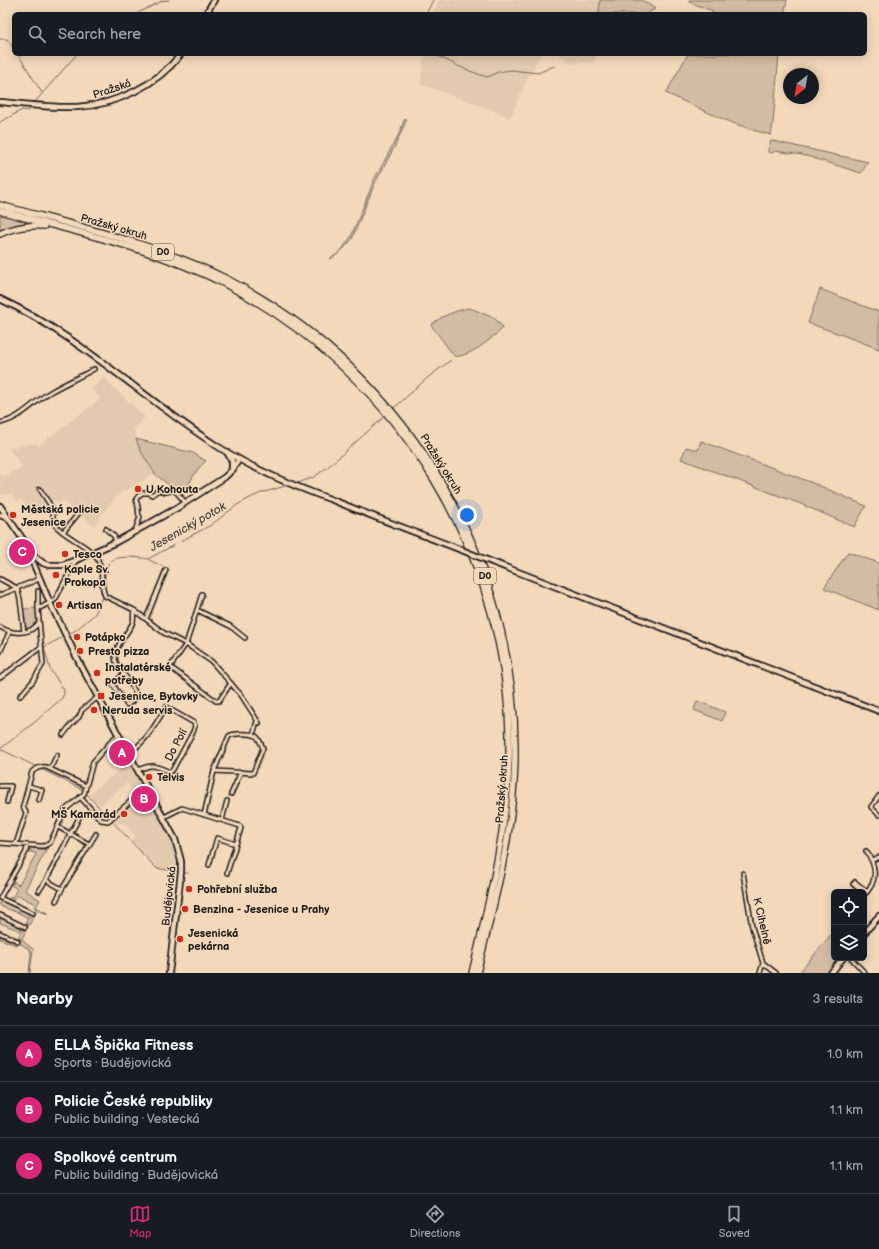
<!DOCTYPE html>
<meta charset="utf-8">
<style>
body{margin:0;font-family:"Balsamiq Sans",sans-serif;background:#242831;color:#f1f3f6}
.controls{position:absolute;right:12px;bottom:12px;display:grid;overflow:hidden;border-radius:6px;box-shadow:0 2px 10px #0003}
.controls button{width:36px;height:36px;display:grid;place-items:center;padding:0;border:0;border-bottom:1px solid #363941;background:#171b24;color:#f1f3f6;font:20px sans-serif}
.compass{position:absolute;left:783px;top:68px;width:36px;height:36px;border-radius:50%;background:#171b24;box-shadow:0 2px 10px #0003;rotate:211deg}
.you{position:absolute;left:467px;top:515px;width:14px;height:14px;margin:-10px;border:3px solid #fff;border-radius:50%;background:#1a73e8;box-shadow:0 0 0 6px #1a73e833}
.badge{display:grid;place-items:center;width:26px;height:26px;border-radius:50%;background:#db2777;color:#fff;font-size:13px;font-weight:700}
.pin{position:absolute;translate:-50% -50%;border:2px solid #fff;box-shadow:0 1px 4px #0006}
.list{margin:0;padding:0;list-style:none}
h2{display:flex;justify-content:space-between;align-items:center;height:52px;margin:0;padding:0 16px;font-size:17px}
h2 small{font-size:13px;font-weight:400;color:#9ea1a6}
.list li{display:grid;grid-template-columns:26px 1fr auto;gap:12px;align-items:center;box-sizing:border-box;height:56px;padding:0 16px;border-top:1px solid #363941}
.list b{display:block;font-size:15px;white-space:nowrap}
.list p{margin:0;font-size:13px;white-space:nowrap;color:#9ea1a6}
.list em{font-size:13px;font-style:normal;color:#9ea1a6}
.icon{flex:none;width:22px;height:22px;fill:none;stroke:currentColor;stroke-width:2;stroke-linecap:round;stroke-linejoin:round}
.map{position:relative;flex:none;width:879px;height:973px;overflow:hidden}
.search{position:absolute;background:#171b24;box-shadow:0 2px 10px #0003;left:12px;right:12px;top:12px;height:44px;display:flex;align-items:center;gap:10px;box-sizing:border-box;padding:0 14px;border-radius:6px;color:#9ea1a6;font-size:15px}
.sheet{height:220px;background:#171b24}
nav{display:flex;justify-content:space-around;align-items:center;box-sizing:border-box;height:56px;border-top:1px solid #363941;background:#171b24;font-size:11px;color:#9ea1a6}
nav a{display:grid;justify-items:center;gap:2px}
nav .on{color:#db2777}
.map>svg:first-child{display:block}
.built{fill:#e3caae}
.green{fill:#d3bca3;stroke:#786c60}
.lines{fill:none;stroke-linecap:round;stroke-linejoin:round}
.stream{stroke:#71665b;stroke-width:1}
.street-casing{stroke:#1c1c1c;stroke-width:6}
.secondary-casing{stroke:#1c1c1c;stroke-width:8}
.highway-casing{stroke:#1c1c1c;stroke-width:8}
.street{stroke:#f3d8ba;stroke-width:3}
.secondary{stroke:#f3d8ba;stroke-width:4.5}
.highway{stroke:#f3d8ba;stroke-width:5.5}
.secondary-bridge-casing{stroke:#1c1c1c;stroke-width:8;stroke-linecap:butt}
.secondary-bridge{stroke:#f3d8ba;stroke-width:4.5}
.poi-dot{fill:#c8321e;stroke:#f3d8ba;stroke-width:1.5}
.labels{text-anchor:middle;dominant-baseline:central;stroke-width:3;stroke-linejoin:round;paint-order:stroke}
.shield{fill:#f3d8ba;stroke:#5c544b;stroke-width:1}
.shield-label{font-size:10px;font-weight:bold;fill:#1c1c1c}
.street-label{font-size:11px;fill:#1c1c1c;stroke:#f3d8ba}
.poi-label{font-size:11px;font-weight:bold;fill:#1c1c1c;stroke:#f3d8ba;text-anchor:start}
.water-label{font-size:12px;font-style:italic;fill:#4d4741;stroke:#f3d8ba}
</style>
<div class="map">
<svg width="879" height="973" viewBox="0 0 879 973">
<rect width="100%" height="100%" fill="#f3d8ba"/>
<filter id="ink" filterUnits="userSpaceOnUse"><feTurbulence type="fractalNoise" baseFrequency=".025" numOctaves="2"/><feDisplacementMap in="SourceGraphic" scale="8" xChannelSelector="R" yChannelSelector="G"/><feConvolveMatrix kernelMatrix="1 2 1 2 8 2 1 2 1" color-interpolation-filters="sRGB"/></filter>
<g filter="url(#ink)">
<!-- built -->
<path class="built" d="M439,0h162l-1,14h-168z
M425,54h116l-5,8 -5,13 -3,2 -18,41 -23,-10 -67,-24z
M558,54h37l-1,9 -24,-1z
M105,377l8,10 32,30 -11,11 6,22 13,24 -32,19 -13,13 -14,20 -9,-8 -13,-8 -8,-10 -5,4 -5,-3 -7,3 -18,11 -7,-9 3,-2 -4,-5 -4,2 -6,-7 -5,1 -1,-2 -5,3v-21l5,1 17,-9 -13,-19 27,-5 2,3 62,-47 -8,-11z
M129,762l14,23v2l-8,7 -8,-11 -27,23 -11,-11z
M151,802l21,38 7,30 -22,-3 -25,-27 4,-4 -11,-12 -13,-3 21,-18 7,8z"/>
<!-- green -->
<path class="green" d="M600,0h42l13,9 -9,5h-47z
M689,0h98l-3,14h-73l2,-3 -24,-9z
M688,54h91l-6,69 -2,12c-37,-9 -71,-26 -105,-42z
M407,119l-12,27 -20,37 -23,56c-6,8 -13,15 -22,20l10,-7 11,-15 23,-57 26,-48 4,-12z
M771,141l6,1 91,20 -7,11 -58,-18 -28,-4 -3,2 -4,-1v-2z
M0,214l30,8 -15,3 -15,5z
M820,289l59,23v37l-42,-16 -29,-10z
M470,308l24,10 9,9 -1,2c-15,13 -28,25 -47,28l-24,-32c8,-8 28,-16 39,-17z
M136,439l57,14 13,8c-7,5 -12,14 -16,21 -3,5 -3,11 -8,14l-27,-22 -15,-24z
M701,441l117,44 48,21 -12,21 -53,-23 -120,-45 5,-12 12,3z
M848,552l31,11v47l-55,-22z
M37,608v15l-5,5 -7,2 -3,-21z
M697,701l28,11 -3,9 -28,-11z
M49,845l-24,45 15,10 -4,7 13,7 -11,-3 -2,1 -14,26 2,4 9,7 -3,24h-1l2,-20 -1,-3 -9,-6 -5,1 -16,-6v-3l18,8 2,-6 -2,-1 3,-5 -3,-2 -18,-7v-6l21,9v4l3,1 4,-7 -2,-1 2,-5 -9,-5 -17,-6 -2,-2v-5l28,12v4l3,1 5,-9 -2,-1 1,-3 -15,-8h-3l-5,5h-3l1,-4 2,1 5,-9 -7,-5 1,-1 2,1 1,-3 4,4 2,-2 15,-27 1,-3 -6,-1 1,-2 -3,-1 4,-2v1l15,2 1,-4z
M834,931v27h7l-13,15h-29z"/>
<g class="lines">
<!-- stream -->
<path class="stream" d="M136,14l26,-13 7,-1
M426,14l7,-14
M0,39h7l7,10
M18,54l24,39
M434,54l24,12 22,9 8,2 10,-5 13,-2 27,3 16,-7
M34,103l43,-49
M0,122l22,-12 7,1 2,-3
M392,410l34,-31 25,-19
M298,483l16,-6 15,-11 56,-50
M181,541l30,-16 26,-20 13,-7 11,-5 24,-7
M149,560l15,7
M104,588c1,-8 0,-18 5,-25 4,-8 31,-6 39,-4l26,-14
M69,634l7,-4 19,-16 8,-19
M37,767l-37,-18 35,-27 27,-24 2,-5v-3l-14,-21 -6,-22 19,-10
M39,768l44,22
M85,792l24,26
M111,820l45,48 23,4
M184,873h4"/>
<!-- street casing -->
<g class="street-casing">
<path id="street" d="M0,423c21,-4 34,-22 52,-32 14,-8 28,-14 42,-22
M40,489c3,6 11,16 13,22 1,5 -2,9 2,14 12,14 33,19 43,35 6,12 2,24 7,36l29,14 30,23 22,11 26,18 29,33 18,28
M106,529l8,7 2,6
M64,531l14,-17
M135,531l5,-14c-3,-4 -1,-6 -2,-10 -2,-9 -4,-7 4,-14h7l3,2 6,-5 8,2 8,-2 4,4 7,8
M0,579l17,9 3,11 4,33
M38,591v18
M202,594l-16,50 -16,23 46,34h3l12,-18
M0,595l39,-16
M197,610l33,16 15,12
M146,619l20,-49
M0,627c12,7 31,9 39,-5
M0,652l10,-21
M123,674l-10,11 14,20c3,-2 7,-4 8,-8 3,-8 -16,-27 -19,-35 -5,-13 12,-28 17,-40 1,-3 0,-8 1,-12
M0,678l41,-31
M20,696l13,-15 10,-17 -5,-55 17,-9 21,-40
M63,735l7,-9 9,-9 3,-7 16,-13
M253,735l4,-14
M129,753c18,-12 26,-28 37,-46l28,16 1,3 -2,6 -21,39 -2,1c-15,-6 -16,-9 -32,-2
M50,769l7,-14
M0,786h11l-4,16
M29,786l13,4 -3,10
M231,794l10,-22
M879,796l-8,11 8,8
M80,797l21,23 7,1 39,-34
M204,815l10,-44 15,-35c4,-3 22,-3 27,0 3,2 5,8 7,12l-10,25 -39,-2
M80,816l-34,64 16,9 34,-55
M164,817l18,-9 58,18 1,2 -14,45
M222,820l5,-19
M58,827l31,17
M0,843l40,3h4l6,-3 15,-33 19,-16 9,-32 21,-24 5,-3
M16,844l10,-31 -3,-7 9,-34c2,-3 10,-6 14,-5l40,19
M872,860l7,-3
M209,865l8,-27 19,6
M743,873l9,54 11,36 -3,10
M855,882l12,10
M853,884l9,8
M39,891l7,-11
M864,895c14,-13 13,-29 2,-44
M0,898l26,-46 1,-7
M0,898l33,15
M56,901l6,-12
M0,915l25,12
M0,933l18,8
M851,958l14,15
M763,963l13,10"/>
</g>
<!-- secondary casing -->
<g class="secondary-casing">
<path id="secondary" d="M206,14l8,-14
M0,102c25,2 51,6 77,5 39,-2 80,-22 104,-53
M0,299c80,37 144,100 217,147 37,24 77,40 118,55 41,17 83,32 124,48
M227,452l5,9v9
M0,506l24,35 26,62 29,59 96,177 6,22v11l-12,101
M0,515l8,3
M29,552l14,11 6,2h14l13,-5 40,-18 61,-34 48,-31 8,-8 6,-10
M492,562l387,149
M864,933l15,-17
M831,973l12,-15"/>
</g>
<!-- highway casing -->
<g class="highway-casing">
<path id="highway" d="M0,205c76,21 154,38 225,73 187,95 302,295 289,504 -4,65 -22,128 -37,191
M0,211c75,21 153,37 223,72 176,90 291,276 286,475 -2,73 -20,144 -37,215
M0,234c14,-7 28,-9 44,-8"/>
</g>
<!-- street -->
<use href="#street" class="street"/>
<!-- secondary -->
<use href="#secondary" class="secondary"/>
<!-- highway -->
<use href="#highway" class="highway"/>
<!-- secondary-bridge casing -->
<g class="secondary-bridge-casing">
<path id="secondary-bridge" d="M459,549l33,13"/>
</g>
<!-- secondary-bridge -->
<use href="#secondary-bridge" class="secondary-bridge"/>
</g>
</g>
<!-- markers -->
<g class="poi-dot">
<circle cx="138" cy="489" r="4"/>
<circle cx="13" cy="515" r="4"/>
<circle cx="65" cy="554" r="4"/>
<circle cx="56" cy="575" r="4"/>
<circle cx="59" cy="605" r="4"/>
<circle cx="77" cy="637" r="4"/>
<circle cx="80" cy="651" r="4"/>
<circle cx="97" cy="673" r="4"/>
<rect x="97" y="692" width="8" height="8" rx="2"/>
<circle cx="94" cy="710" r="4"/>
<circle cx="149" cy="777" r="4"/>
<circle cx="124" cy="814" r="4"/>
<circle cx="189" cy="889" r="4"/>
<circle cx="185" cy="909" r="4"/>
<circle cx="180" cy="939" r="4"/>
</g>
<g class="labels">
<!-- shield labels -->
<g class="shield">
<rect x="152" y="244" width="22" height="16" rx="3"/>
<rect x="474" y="568" width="22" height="16" rx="3"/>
</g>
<g class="shield-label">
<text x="163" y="252">D0</text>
<text x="485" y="576">D0</text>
</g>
<!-- street labels -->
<g class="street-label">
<text transform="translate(112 89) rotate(-19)">Pražská</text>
<text transform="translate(114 227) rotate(16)">Pražský okruh</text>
<text transform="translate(441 464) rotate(58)">Pražský okruh</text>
<text transform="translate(176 745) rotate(-62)">Do Polí</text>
<text transform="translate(502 789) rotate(-86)">Pražský okruh</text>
<text transform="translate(169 896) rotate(-84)">Budějovická</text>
<text transform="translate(762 921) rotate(77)">K Cihelně</text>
</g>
<!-- poi labels -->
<g class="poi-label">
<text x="146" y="489">U Kohouta</text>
<text x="21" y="509">Městská policie<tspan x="21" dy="13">Jesenice</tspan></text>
<text x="73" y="554">Tesco</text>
<text x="64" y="569">Kaple Sv.<tspan x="64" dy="13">Prokopa</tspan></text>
<text x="67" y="605">Artisan</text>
<text x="85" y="637">Potápko</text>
<text x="88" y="651">Presto pizza</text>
<text x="105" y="667">Instalatérské<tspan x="105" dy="13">potřeby</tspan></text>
<text x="109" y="696">Jesenice, Bytovky</text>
<text x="102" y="710">Neruda servis</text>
<text x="157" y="777">Telvis</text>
<text x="116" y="814" text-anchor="end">MŠ Kamarád</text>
<text x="197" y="889">Pohřební služba</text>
<text x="193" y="909">Benzina - Jesenice u Prahy</text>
<text x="188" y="933">Jesenická<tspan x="188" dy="13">pekárna</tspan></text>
</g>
<!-- water labels -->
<g class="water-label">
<text transform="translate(188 527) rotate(-30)">Jesenický potok</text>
</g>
</g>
</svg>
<div class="controls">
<button><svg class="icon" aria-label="locate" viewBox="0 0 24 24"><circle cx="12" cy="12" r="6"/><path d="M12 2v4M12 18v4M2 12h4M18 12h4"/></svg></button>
<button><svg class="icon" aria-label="layers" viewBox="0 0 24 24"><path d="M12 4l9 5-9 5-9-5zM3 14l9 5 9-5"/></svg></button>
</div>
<svg class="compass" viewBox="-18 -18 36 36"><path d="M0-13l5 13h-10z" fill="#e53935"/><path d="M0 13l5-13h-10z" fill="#9ea1a6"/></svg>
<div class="you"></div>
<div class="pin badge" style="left:122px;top:753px">A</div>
<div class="pin badge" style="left:144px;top:799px">B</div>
<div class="pin badge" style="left:22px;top:552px">C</div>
<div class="search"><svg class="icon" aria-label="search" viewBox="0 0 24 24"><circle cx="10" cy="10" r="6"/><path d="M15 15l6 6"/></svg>Search here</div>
</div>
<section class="sheet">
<h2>Nearby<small>3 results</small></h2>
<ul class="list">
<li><span class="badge">A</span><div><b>ELLA Špička Fitness</b><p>Sports · Budějovická</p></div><em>1.0 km</em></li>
<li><span class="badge">B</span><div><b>Policie České republiky</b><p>Public building · Vestecká</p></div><em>1.1 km</em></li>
<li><span class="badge">C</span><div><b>Spolkové centrum</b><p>Public building · Budějovická</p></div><em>1.1 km</em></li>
</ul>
</section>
<nav>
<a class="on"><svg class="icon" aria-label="map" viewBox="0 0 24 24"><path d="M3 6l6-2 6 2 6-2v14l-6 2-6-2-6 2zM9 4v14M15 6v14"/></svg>Map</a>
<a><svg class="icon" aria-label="directions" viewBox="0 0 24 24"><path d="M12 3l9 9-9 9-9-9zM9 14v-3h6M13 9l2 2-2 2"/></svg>Directions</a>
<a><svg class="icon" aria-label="saved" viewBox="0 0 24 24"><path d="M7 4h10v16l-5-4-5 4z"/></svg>Saved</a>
</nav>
